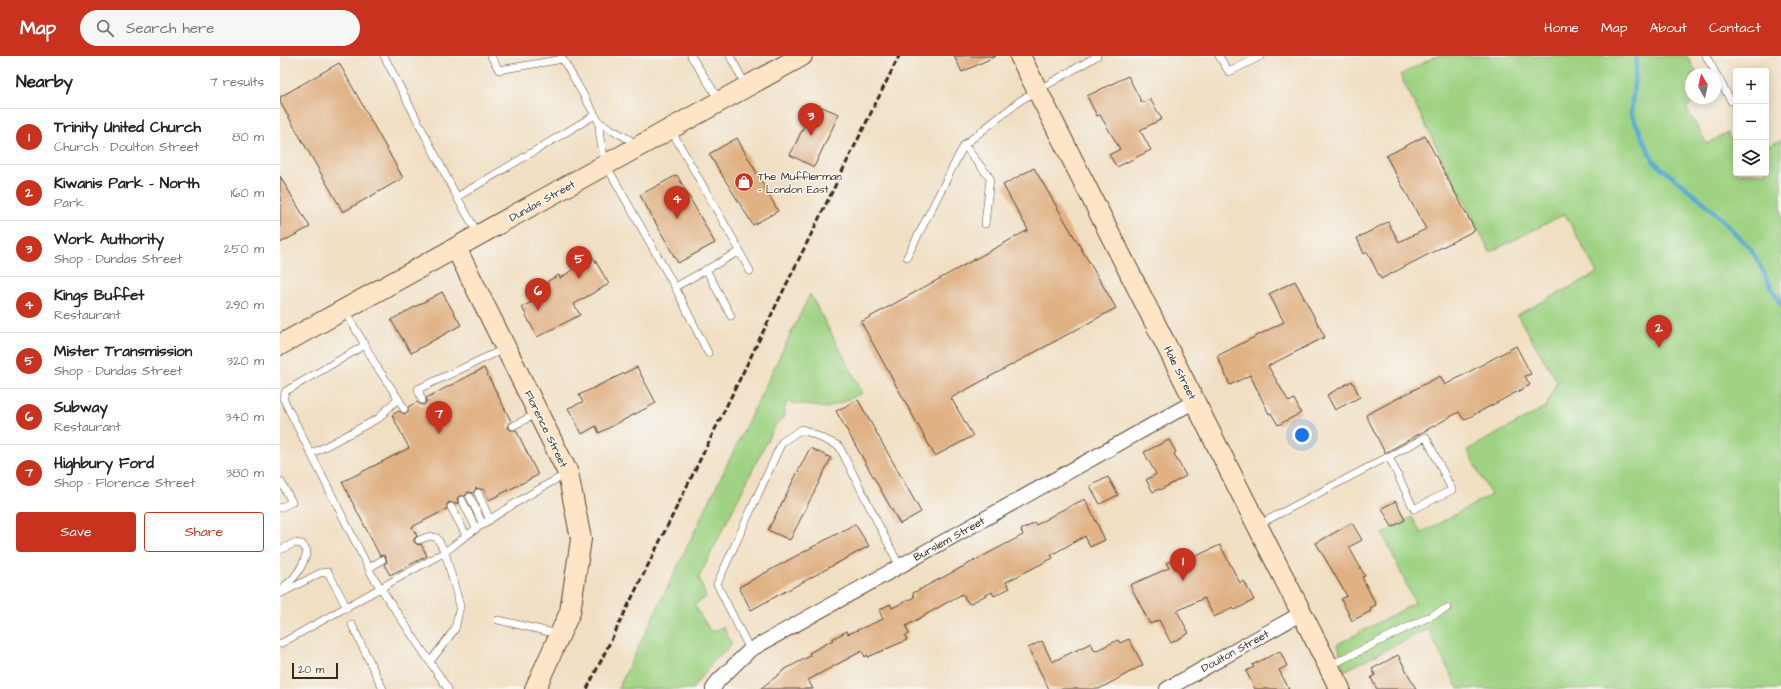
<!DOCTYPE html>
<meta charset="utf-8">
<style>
body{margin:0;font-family:"Architects Daughter",sans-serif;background:#f6f6f6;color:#222}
.controls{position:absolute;right:12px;top:12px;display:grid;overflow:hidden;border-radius:4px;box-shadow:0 2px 10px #0003}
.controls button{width:36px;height:36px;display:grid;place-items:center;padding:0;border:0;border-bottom:1px solid #e0e0e0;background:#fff;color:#222;font:20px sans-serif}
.compass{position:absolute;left:1405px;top:12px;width:36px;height:36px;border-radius:50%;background:#fff;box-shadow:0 2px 10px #0003;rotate:352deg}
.scale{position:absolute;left:12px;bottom:10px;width:46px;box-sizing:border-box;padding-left:4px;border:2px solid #3b2a1e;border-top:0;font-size:11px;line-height:14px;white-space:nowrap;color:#3b2a1e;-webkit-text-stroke:3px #f6f6f2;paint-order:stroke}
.you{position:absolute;left:1022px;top:379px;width:14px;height:14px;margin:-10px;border:3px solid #fff;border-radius:50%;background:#1a73e8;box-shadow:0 0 0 6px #1a73e833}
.badge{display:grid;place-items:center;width:26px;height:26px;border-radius:50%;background:#c8321e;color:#fff;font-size:13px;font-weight:700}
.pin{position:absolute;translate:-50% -33px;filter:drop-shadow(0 1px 2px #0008)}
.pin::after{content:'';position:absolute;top:21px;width:14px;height:12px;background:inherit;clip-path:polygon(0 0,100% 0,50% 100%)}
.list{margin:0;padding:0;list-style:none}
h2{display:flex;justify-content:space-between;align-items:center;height:52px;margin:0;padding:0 16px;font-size:17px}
h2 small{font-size:13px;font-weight:400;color:#767676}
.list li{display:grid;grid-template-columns:26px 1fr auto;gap:12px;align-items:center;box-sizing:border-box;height:56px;padding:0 16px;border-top:1px solid #e0e0e0}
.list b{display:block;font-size:15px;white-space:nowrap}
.list p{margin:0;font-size:13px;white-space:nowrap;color:#767676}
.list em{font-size:13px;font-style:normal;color:#767676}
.actions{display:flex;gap:8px;padding:12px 16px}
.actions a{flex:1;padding:9px 0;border:1px solid #c8321e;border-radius:4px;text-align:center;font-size:14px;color:#c8321e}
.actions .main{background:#c8321e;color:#fff}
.icon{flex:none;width:22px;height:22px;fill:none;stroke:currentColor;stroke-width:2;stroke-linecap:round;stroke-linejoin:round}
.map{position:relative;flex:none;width:1501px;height:633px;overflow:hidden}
header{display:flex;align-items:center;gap:24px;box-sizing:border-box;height:56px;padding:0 20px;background:#c8321e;color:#fff}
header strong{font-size:19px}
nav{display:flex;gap:22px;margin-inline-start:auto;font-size:14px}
.search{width:280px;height:36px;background:#f6f6f6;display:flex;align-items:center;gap:10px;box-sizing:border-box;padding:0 14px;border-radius:22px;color:#767676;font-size:15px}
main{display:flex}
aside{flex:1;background:#fff}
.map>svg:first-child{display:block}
.green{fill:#9fd383;stroke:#6d7e50}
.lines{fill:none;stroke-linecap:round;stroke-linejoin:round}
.stream{stroke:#5baad5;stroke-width:4.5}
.building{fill:#e0b183}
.lane-casing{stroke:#564537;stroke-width:8}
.street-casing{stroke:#564537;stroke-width:16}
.secondary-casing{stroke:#564537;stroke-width:22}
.lane{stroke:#fff;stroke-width:7}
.street{stroke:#fff;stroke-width:14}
.secondary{stroke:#fee5c5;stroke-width:20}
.rail{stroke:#3b2a1e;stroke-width:3;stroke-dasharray:6 3;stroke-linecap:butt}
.labels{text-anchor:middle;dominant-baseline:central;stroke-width:3;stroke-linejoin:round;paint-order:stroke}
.poi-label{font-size:11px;fill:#3b2a1e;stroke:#f6f6f2;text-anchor:start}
.street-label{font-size:11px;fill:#3b2a1e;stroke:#f6f6f2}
</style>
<header>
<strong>Map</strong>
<div class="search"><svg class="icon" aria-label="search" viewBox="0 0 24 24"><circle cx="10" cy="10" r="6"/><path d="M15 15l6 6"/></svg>Search here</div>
<nav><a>Home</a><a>Map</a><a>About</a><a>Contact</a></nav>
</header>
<main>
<aside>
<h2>Nearby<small>7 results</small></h2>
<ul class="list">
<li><span class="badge">1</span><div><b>Trinity United Church</b><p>Church · Doulton Street</p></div><em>80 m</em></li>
<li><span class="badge">2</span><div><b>Kiwanis Park - North</b><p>Park</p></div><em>160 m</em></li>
<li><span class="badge">3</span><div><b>Work Authority</b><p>Shop · Dundas Street</p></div><em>250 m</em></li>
<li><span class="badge">4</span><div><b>Kings Buffet</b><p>Restaurant</p></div><em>290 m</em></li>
<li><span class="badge">5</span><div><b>Mister Transmission</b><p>Shop · Dundas Street</p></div><em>320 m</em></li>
<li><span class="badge">6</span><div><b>Subway</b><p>Restaurant</p></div><em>340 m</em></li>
<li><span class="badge">7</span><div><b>Highbury Ford</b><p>Shop · Florence Street</p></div><em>380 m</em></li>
</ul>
<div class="actions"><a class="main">Save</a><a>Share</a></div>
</aside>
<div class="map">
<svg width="1501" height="633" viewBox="0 0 1501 633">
<rect width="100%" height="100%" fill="#f6f6f2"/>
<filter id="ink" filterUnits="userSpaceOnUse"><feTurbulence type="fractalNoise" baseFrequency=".025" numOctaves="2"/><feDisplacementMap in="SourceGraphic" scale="8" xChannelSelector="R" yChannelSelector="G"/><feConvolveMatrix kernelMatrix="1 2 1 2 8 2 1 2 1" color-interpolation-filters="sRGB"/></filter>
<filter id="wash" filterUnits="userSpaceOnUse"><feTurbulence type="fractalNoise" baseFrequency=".012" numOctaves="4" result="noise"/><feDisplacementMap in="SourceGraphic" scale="16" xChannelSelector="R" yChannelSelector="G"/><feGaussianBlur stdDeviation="0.9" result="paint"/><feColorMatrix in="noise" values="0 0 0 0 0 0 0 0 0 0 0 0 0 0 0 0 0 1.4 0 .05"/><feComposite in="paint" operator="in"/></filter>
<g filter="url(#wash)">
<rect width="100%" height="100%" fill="#f1dfc3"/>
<!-- green -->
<path class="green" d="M1156,0h251l10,18h-6v24h12l-17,10 21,36 20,-11 9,15v25h30v-26l15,-7v549h-323l-30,-60 -84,42 -6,-27 77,-41 -32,-69 29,-17 9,16 70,-38 -24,-45 79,-43 11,-26 -40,-66 80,-42 -32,-59 -75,38 -90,-177z
M530,238l53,99 -36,15 -41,-6 -3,16 -8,7 -76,152 7,20 -12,8 17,27 12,-5 8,15 -2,6 -15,12 -22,29h-74z"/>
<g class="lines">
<!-- stream -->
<path class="stream" d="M1357,0l-6,57 23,49 51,41 46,46 30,56"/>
</g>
<g id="blocks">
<!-- building -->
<path class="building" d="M674,0h42l-34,16z
M59,7l64,115 -60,34 -63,-110v-5z
M848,20l14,27 8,-4 12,20 -22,11 11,20 -34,17 -8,-12 11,-6 -20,-34 -3,1 -10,-20z
M535,48l24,10 -25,53 -24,-12z
M1145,80l50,94 -94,49 -14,-27 -3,2 -7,-16 31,-16 11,20 27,-13 -40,-73z
M457,82l41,73 -25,14 -44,-71z
M754,112l82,140 -165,90 22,38 -38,20 -74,-134 167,-92 -25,-45z
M397,119l38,68 -37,20 -38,-68z
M0,120l30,51 -30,16z
M313,201l16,27 -35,20 6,11 -43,22 -15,-30 17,-9 1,-5 8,-5v-7l11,-6 1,3z
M1015,225l30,56 -57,29 21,36 5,-3 7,14 -23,12 -7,-12 -2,1 -19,-39 -20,10 -13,-29 67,-34 -15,-28z
M162,236l19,33 -50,28 -20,-33z
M1236,290l15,28 -6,2 5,9 -66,35 -5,-8 -74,41 -19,-38 74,-39 5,9z
M357,311l19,36 -57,30 -3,-7 -14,8 -14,-26 15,-6 -4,-7z
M204,312l27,53 -2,3 -1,4 3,2h5l22,45 -49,25 -5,-10 -8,-2 -3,5 -5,-1 -3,4h-6l-2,3 1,4 -3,1 -6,-2 -2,3v4l-35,18 5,9 -3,3v3l4,3 3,-1 6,12 -37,19 -6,-11 3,-2 -1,-4 -2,-3 -4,1 -38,-74 67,-34 -17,-33 7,-4 3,2 4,1 2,-3v-4l9,-5 4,3h3l3,-4 -1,-3z
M1072,325l8,16 -25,13 -8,-15z
M578,344l63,112 -21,12 -64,-113z
M889,384l7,12 -2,2 12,22 -26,14 -1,-1 -6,3 -7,-12 10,-6 -12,-22z
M530,392l21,10 -41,82 -22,-10z
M828,421l10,18 -18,9 -10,-18z
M805,443l20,41 -15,7 -5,-11 -34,19 2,3 -47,24 4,6 -16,8 -2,-4 -23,12 -7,-10 -56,32 3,8 -4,2 2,4 -39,17 -1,-2 -2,2 -3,-6 -54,29 5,9h-53l22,-17v-1l28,-15 -1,-3 24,-13 -1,-1 15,-8 1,3 35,-15 -4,-9 11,-6 2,4 22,-11 -1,-4 110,-58 -2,-5 14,-7 1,2 24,-14z
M1116,445l9,19 -13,7 -10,-19z
M1072,467l10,17 -13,7 16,29 -3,1 14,28 -6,3 1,3 -19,10 -11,-22 6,-3 -31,-53z
M575,468l14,22 -118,64 -12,-23z
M940,489l20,38 4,-2 10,19 -19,10 -2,-2 -19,9 -10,-19 -27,13 12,22 -18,10 -12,-23 -9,4 -20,-39 39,-17 -3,-5 12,-5 3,5z
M849,583l14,26 -44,24h-50l-21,-41 14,-7 10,21 39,-19 4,8 23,-11 2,3z
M1000,595l7,15 -8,4 10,19h-34l-9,-18 8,-4 -2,-2z
M1118,599l18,34h-39l-6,-11 4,-3 -3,-6z"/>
</g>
</g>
<g filter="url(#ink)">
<use href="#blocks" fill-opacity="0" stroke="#564537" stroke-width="1"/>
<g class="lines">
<!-- lane casing -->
<g class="lane-casing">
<path id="lane" d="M104,0l73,141 21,37
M211,0l8,14 64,-11
M281,0l38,66 1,16 6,27 69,122 65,-36 -69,-121
M411,0l29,45
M450,0l16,30
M939,0l10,16 32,-16
M1426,0l25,45
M319,66l38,22
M684,89l26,33 -5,46
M177,141l138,-82
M459,195l11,20
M627,201l57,-112 57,-45 76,-44
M426,213l25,47
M395,231l33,66
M65,255l20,34
M118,342l6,11
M142,344l-4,-11 86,-40
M233,370l23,-12
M31,398l68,-36 19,-20 -23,-34 -10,-19 -79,46 -3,7 89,177 76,114
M198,437l12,27
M190,441l13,28
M182,444l14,28
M171,451l15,28
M0,452l12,-6 -11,-20
M978,469l17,-9 151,-79 26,53 -38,19 -25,-52
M0,494l14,-7 8,1 5,7c-4,16 -12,29 -27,38
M89,512l13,-8
M0,538l40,-21 8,-1 19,36
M218,564l60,14
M72,569l31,64
M0,588l165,-92 -8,-14 -7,-2 -11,4
M470,594l-33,-66 65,-142 20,-13 37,17 61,121
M150,606l25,-33 5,-23 -15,-54c37,-30 79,-55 121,-78
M1049,610l118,-58"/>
</g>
<!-- street casing -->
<g class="street-casing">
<path id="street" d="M433,633l5,-8 32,-31 445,-249
M887,633l135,-76"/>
</g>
<!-- secondary casing -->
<g class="secondary-casing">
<path id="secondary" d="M740,0l320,633
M176,192l112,225 13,66 -11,73 -35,77
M0,289l522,-289"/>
</g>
<!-- lane -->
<use href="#lane" class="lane"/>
<!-- street -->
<use href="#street" class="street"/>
<!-- secondary -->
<use href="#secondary" class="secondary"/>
<!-- rail -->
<path class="rail" d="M307,633l312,-633"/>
</g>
</g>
<!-- icons -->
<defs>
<g id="shop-disc" transform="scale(1)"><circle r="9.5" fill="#c8321e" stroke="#f6f6f2"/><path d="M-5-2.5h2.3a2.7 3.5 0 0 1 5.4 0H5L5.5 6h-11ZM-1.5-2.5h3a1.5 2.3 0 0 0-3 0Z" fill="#fff"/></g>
</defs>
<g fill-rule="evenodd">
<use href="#shop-disc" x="464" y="126"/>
</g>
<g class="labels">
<!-- poi labels -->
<g class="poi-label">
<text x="478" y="120">The Mufflerman<tspan x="478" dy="13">- London East</tspan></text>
</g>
<!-- street labels -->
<g class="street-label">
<text transform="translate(262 145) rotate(-29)">Dundas Street</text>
<text transform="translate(900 317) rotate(63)">Hale Street</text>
<text transform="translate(266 373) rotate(64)">Florence Street</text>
<text transform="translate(669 483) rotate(-29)">Burslem Street</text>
<text transform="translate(955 595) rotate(-29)">Doulton Street</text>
</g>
</g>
</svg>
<div class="controls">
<button>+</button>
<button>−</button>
<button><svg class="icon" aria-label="layers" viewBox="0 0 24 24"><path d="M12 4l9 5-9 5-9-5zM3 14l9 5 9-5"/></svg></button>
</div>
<svg class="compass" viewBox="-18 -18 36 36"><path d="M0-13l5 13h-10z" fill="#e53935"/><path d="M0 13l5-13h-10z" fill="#767676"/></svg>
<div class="scale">20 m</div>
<div class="you"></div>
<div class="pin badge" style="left:903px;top:525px">1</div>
<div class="pin badge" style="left:1379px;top:292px">2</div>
<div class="pin badge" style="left:531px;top:80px">3</div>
<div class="pin badge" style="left:397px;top:163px">4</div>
<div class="pin badge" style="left:299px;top:223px">5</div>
<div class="pin badge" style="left:258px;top:255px">6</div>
<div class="pin badge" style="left:159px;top:378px">7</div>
</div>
</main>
